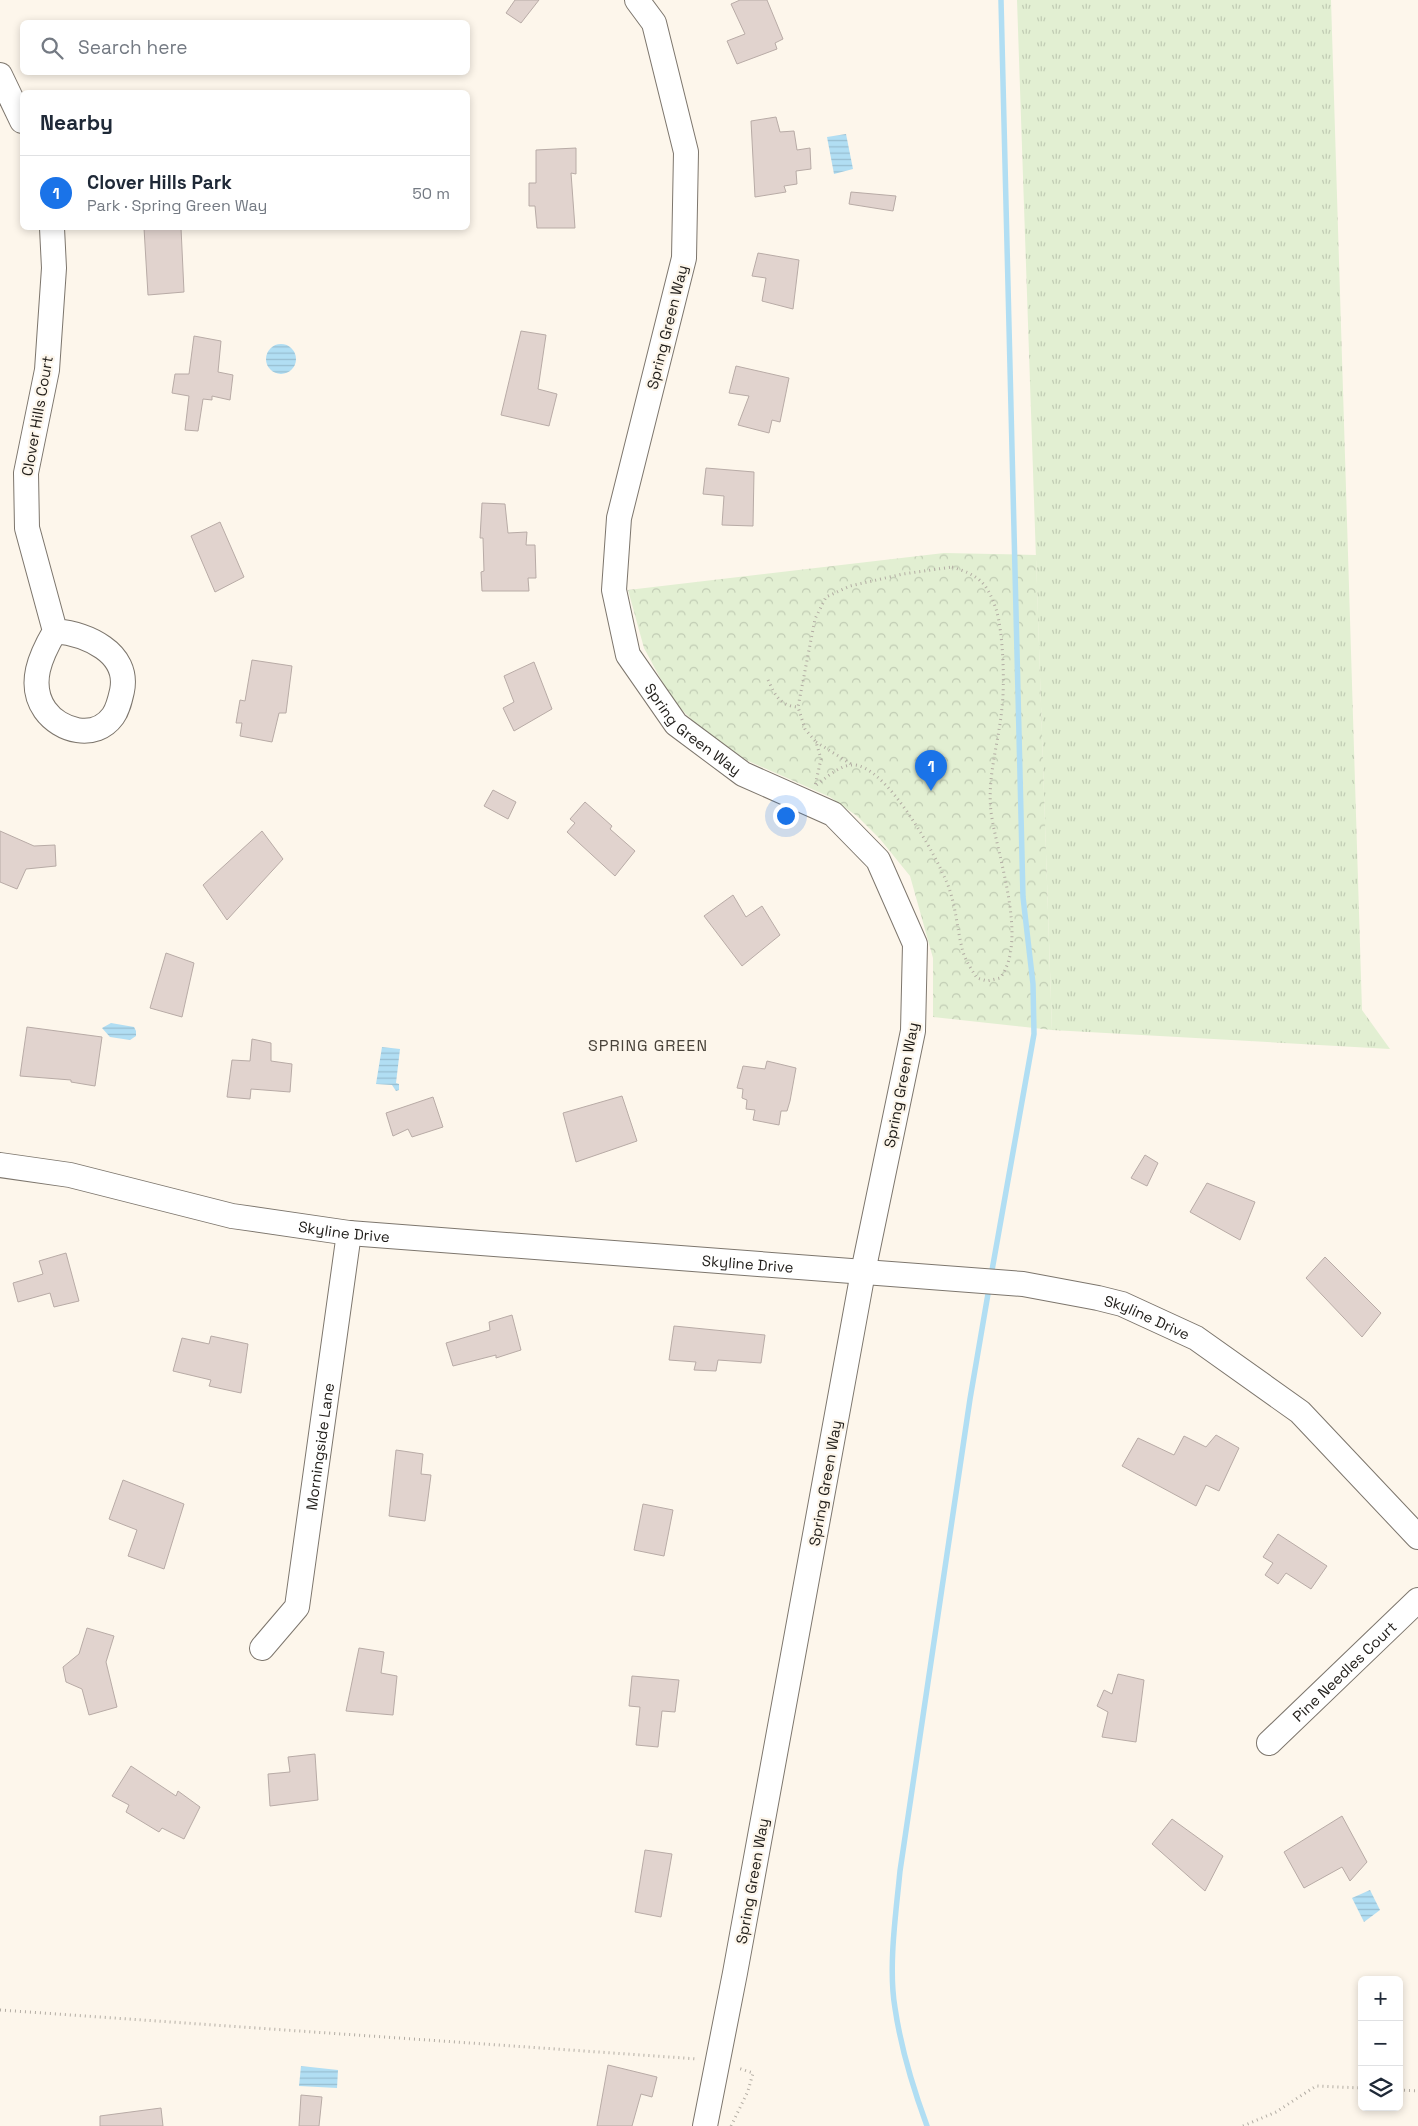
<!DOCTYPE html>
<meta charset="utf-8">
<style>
body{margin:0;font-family:"Space Grotesk",sans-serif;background:#f6f6f7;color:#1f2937}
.controls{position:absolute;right:15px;bottom:15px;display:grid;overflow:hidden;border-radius:8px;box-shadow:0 2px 8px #0003}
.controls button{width:45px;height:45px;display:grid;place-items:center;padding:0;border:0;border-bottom:1px solid #e0e1e3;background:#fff;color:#1f2937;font:25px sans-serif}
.you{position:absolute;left:785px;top:815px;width:18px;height:18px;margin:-12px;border:4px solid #fff;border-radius:50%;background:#1a73e8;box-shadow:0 0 0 8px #1a73e833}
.badge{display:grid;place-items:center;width:32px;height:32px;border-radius:50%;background:#1a73e8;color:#fff;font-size:16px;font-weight:700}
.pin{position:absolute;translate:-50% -41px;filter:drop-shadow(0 1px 2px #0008)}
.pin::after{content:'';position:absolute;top:26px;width:18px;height:15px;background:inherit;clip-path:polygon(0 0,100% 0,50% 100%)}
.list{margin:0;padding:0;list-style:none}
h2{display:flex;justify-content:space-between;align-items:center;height:65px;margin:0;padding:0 20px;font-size:21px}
h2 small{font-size:16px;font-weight:400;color:#747a83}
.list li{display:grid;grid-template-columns:32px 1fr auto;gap:15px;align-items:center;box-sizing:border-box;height:75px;padding:0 20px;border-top:1px solid #e0e1e3}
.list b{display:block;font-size:19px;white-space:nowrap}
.list p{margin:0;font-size:16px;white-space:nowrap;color:#747a83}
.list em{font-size:16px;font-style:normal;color:#747a83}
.icon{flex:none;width:28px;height:28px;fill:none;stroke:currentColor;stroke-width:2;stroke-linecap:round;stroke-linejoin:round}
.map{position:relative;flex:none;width:1418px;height:2126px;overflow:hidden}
.search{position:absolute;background:#fff;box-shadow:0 2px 8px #0003;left:20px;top:20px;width:450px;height:55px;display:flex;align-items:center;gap:12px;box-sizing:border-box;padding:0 18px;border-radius:8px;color:#747a83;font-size:19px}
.panel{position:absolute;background:#fff;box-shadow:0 2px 8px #0003;left:20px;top:90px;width:450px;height:140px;border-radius:8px}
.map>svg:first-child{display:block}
.grass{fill:url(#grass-tufts)}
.park{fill:url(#park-crowns)}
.water{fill:url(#water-rules)}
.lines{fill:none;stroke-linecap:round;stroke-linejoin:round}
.stream{stroke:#b1def3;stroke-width:5.5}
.building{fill:#e1d3ce;stroke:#b8aba6}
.minor-casing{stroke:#7d766d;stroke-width:26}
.path{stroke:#b2aca3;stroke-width:3;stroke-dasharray:1 4;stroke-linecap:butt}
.minor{stroke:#fff;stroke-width:24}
.labels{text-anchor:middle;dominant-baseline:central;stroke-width:4.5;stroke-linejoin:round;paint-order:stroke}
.street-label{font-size:15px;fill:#1f1c18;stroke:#fdf6eb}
.neighbourhood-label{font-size:16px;letter-spacing:1px;fill:#49433a;stroke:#fdf6eb}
</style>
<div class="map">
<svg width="1418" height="2126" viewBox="0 0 1418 2126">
<defs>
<pattern id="grass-tufts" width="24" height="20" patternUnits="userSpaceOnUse" patternTransform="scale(1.25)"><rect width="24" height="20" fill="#e2efd2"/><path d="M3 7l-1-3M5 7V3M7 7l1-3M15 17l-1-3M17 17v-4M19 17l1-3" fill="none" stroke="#c1ccb4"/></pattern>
<pattern id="park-crowns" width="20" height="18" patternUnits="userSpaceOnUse" patternTransform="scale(1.25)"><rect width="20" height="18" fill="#e2efd2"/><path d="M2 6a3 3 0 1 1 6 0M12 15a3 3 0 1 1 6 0" fill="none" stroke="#c1ccb4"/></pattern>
<pattern id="water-rules" width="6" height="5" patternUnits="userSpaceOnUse" patternTransform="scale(1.25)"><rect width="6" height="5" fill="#b1def3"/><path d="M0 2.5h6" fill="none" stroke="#98bed0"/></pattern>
</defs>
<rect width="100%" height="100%" fill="#fdf6eb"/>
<!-- grass -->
<path class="grass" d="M1017,0h314l31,1010 28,39 -338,-19z"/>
<!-- park -->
<path class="park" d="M944,553l92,2 16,475 -119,-13v-59l-23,-82 -30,-37 -23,-23 -27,-19 -84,-37 -50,-36 -15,-15 -16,-22 -21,-39 -16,-58z"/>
<!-- water -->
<path class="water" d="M846,134l7,35 -19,5 -7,-37z
M266 359a15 15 0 1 1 30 0a15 15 0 1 1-30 0Z
M111,1023l23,4 2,4v5l-6,4 -20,-3 -8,-9z
M382,1047l18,2 -4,34 3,1v6l-3,1 -4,-6 -16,-1z
M1370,1890l10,20 -16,12 -12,-24z
M301,2066l37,4 -1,18 -38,-2z"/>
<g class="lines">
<!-- stream -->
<path class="stream" d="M991,1276l43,-242 -1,-50 -10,-87 -22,-897
M927,2126c-14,-38 -26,-77 -32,-118 -7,-41 1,-95 5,-137l70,-472 19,-111"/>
</g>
<!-- building -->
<path class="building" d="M515,0h24l-18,23 -15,-10z
M740,0h27l16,39 -8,4 2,6 -40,15 -10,-23 18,-7 -14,-30z
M776,117l4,15 14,-1 3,19 13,-2 1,21 -15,2 1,13 -13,2 2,6 -31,5 -4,-76z
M576,148v26l-5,-1 4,55h-38l-2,-22h-6v-23h7v-33z
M851,192l45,4 -3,15 -44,-7z
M144,228h37l3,64 -36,3z
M758,253l41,7 -6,49 -31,-8 4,-23 -14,-2z
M521,331l25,4 -8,54 19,5 -8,32 -48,-11z
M194,336l27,5 -3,31 15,3 -3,25 -18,-4v4l-9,-1 -5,32 -13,-1 4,-34 -17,-3 3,-19h14z
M736,366l53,12 -9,44 -8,-2 -3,13 -31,-8 11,-29 -20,-3z
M706,468l48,4 -1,54 -31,-1 2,-29 -21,-2z
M482,503l23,1 3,29 19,-1 -1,13h9l1,33h-8l1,13h-47l-1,-19 3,-1 -1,-33h-3z
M220,522l24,55 -29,15 -24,-56z
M252,660l40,6 -6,47h-7l-7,29 -32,-6 2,-13h-6l4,-23 5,1z
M534,662l18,47 -38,22 -11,-23 11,-6 -10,-26z
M493,790l23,12 -8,17 -24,-13z
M585,802l27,24 -2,3 25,22 -20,25 -48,-44 8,-9 -5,-4z
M0,831l34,15 21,-1 1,21 -30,3 -9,20 -17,-7z
M262,831l21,28 -56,61 -24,-35z
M733,895l13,22 16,-11 18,29 -38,31 -38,-50z
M166,953l28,10 -12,54 -32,-9z
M27,1027l75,10 -7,49 -24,-4v-2l-51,-4z
M252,1039l19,4v18l21,3 -2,28 -39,-3 -1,10 -23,-2 5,-37 18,1z
M767,1061l29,7 -6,33 -3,10h-6l-2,14 -26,-5 2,-10 -9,-1 1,-9 -5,-2 1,-9 -6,-1 6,-22 22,3z
M622,1096l15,45 -61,21 -13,-49z
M433,1097l10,30 -31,10 -4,-8 -15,7 -7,-23z
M1145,1155l13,8 -11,23 -16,-8z
M1207,1183l48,19 -15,38 -50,-28z
M66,1253l13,48 -25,6 -4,-14 -32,9 -5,-19 30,-9 -4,-13z
M1325,1257l56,56 -19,24 -56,-59z
M512,1315l9,35 -25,8v-3l-43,11 -7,-23 44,-13 -1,-8z
M674,1326l91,9 -4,28 -43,-3 -2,11 -22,-1 2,-8 -27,-2z
M211,1336l37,8 -7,49 -32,-7 2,-6 -38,-9 9,-33 27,6z
M1216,1435l23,13 -20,43 -13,-6 -10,21 -74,-40 16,-28 36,17 10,-19 22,11z
M396,1450l27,4 -2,20 10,1 -6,46 -36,-5z
M123,1480l61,24 -20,65 -36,-13 9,-26 -28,-11z
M643,1504l30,6 -9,46 -30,-6z
M1278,1534l49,32 -16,23 -25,-16 -8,11 -13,-9 8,-12 -10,-6z
M87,1628l27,8 -8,26 11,45 -28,8 -7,-26 -16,-7 -3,-15 16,-13z
M359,1648l25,4 -3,21 16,3 -4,39 -47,-4z
M1118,1674l26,6 -8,62 -34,-5 6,-25 -11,-6 7,-16 8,4z
M632,1676l47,4 -4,32 -13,-1 -4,36 -22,-2 4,-38 -11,-1z
M315,1754l3,46 -48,6 -2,-32 22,-2 -2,-15z
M131,1766l45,30 2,-5 22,16 -16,32 -22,-11 -3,4 -33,-20 3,-7 -17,-9z
M1342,1816l25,46 -17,19 -8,-14 -38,21 -20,-36z
M1172,1819l51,37 -18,35 -53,-47z
M645,1850l27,4 -11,63 -26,-5z
M608,2065l49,12 -5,20 -11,-3 -9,32h-35z
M301,2095l21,2 -3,29h-20z
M161,2108l2,18h-63v-10z"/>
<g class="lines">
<!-- minor casing -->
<g class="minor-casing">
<g id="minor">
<path id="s1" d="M637,0l17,23 32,129 -2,106 -65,260 -5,72 14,65 48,69 67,50 90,40 45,46 37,84 -2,87 -50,241 -128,701 -30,153"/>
<path d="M0,75l22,46"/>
<path d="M52,228l2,40 -7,102 -21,103 1,55 28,103c-14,24 -28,53 -10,79 15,21 50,31 68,6 5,-7 7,-16 9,-25 8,-39 -36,-57 -67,-60"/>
<path id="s2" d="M0,1165l70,10 162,41 117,17 674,51 75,14 24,6 74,34 104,74 118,125"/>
<path id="s3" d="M262,1648l35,-41 52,-374"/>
<path id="s4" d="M1269,1743l149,-143"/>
</g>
</g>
<!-- path -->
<path class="path" d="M952,567c26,8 35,15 44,42 7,21 9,75 6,98 -3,36 -15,68 -11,105 6,44 38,129 9,166l-13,3 -10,-3c-6,-9 -13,-20 -15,-30 -5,-20 -6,-40 -13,-60 -10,-28 -64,-127 -98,-123 -13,1 -26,14 -36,21l6,-27 -5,-17 -11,-13 -7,-22 17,-88 11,-22 24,-11 53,-12z
M768,680c7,15 12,26 30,27
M816,742l35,22
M0,2010l698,49
M1399,2090l19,1
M731,2126l17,-35 5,-18 -15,-5
M1243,2126l33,-14 40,-26 46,2"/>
<!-- minor -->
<use href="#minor" class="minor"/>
</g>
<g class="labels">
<!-- street labels -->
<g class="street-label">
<text transform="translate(667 327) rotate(-76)">Spring Green Way</text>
<text transform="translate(37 416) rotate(-80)">Clover Hills Court</text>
<text stroke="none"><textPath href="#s1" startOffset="774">Spring Green Way</textPath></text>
<text transform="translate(901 1085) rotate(-79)">Spring Green Way</text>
<text stroke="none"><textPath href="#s2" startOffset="351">Skyline Drive</textPath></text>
<text stroke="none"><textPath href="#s2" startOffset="756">Skyline Drive</textPath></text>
<text stroke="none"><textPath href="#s2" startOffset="1161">Skyline Drive</textPath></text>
<text stroke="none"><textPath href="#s3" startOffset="216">Morningside Lane</textPath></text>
<text transform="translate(825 1483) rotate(-80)">Spring Green Way</text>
<text stroke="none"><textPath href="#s4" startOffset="104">Pine Needles Court</textPath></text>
<text transform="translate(752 1881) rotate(-80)">Spring Green Way</text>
</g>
<!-- neighbourhood labels -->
<g class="neighbourhood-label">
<text x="648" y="1045">SPRING GREEN</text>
</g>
</g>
</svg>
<div class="controls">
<button>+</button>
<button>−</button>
<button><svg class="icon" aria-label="layers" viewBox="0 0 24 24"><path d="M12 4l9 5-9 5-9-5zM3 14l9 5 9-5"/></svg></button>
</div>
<div class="you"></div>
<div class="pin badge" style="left:931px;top:791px">1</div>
<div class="search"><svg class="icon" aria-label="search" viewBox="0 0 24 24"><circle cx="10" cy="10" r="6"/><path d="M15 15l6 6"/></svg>Search here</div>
<section class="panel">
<h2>Nearby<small></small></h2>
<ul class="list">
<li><span class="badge">1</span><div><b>Clover Hills Park</b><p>Park · Spring Green Way</p></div><em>50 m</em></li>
</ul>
</section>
</div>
